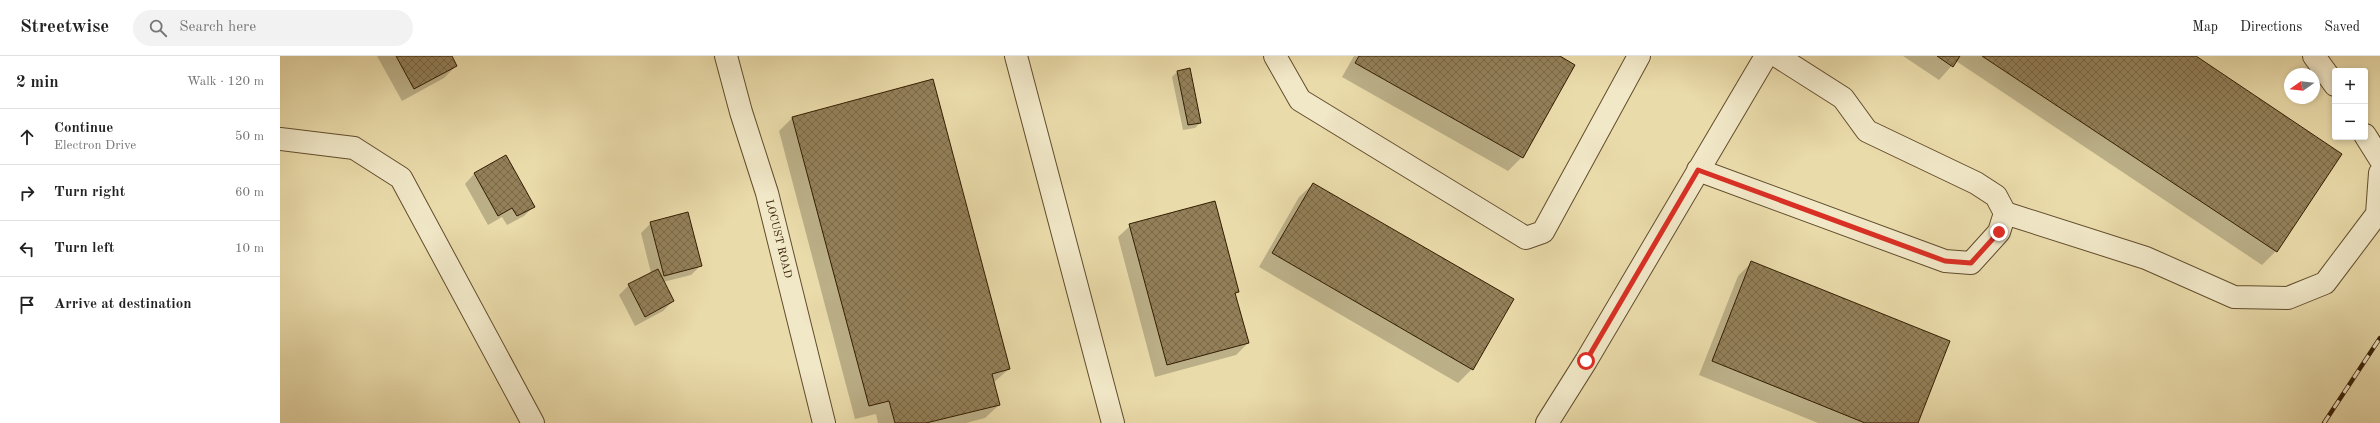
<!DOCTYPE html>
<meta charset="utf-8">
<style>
body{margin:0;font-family:"Old Standard TT",serif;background:#f2f2f2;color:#222}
.controls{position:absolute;right:12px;top:12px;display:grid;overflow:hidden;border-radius:4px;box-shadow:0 2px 6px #0003}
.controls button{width:36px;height:36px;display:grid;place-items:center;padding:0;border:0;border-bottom:1px solid #e0e0e0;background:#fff;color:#222;font:20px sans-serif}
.compass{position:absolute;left:2004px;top:12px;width:36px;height:36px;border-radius:50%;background:#fff;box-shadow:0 2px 6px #0003;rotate:256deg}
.stop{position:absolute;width:12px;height:12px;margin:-9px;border:3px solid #d93025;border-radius:50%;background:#fff}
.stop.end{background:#d93025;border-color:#fff;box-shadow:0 1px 4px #0008}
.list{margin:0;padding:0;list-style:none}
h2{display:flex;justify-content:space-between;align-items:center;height:52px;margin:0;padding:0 16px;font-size:17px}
h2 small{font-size:13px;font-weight:400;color:#767676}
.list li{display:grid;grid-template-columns:26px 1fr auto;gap:12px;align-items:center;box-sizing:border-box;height:56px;padding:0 16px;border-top:1px solid #e0e0e0}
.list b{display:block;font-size:15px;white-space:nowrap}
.list p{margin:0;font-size:13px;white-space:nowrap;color:#767676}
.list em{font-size:13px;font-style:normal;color:#767676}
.icon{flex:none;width:22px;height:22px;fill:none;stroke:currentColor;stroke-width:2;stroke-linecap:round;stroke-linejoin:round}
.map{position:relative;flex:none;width:2100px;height:367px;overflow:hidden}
header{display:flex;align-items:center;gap:24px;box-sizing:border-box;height:56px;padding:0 20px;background:#fff;border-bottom:1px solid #e0e0e0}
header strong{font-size:19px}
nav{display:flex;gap:22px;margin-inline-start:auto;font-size:14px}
.search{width:280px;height:36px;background:#f2f2f2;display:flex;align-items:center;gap:10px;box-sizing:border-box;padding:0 14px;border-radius:22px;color:#767676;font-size:15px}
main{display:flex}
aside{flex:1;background:#fff}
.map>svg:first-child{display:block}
.shadow{fill:#0003}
.building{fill:url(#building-cross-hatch);stroke:#341d02}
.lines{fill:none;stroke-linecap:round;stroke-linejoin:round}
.minor-casing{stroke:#624c2c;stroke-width:24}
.minor{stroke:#f1e8c8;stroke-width:22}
.rail-casing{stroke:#341d02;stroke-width:4.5}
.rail{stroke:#f1e8c8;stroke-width:3;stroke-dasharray:9;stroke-linecap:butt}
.route{stroke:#d93025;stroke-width:5}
.labels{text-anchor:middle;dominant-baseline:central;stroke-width:3;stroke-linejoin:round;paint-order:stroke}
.street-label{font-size:11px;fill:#341d02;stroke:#f1e8c8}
</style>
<header>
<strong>Streetwise</strong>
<div class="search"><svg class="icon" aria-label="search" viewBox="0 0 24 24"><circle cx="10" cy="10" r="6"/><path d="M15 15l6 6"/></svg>Search here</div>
<nav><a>Map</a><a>Directions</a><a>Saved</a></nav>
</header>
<main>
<aside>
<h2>2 min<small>Walk · 120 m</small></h2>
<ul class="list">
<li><svg class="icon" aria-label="ahead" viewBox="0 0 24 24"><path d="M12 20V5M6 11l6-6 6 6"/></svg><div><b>Continue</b><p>Electron Drive</p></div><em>50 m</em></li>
<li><svg class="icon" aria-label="right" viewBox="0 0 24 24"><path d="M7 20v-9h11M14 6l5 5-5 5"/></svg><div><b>Turn right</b></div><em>60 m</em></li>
<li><svg class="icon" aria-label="left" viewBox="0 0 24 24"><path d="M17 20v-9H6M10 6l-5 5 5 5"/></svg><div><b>Turn left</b></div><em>10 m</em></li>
<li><svg class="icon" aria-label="arrive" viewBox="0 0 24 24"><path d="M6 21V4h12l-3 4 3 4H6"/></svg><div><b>Arrive at destination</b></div></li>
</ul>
</aside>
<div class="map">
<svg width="2100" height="367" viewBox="0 0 2100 367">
<defs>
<pattern id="building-cross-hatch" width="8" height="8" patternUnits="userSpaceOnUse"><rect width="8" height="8" fill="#938059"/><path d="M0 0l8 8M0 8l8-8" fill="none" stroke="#796847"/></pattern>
</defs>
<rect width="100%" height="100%" fill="#eadbaa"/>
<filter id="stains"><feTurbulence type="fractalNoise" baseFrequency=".005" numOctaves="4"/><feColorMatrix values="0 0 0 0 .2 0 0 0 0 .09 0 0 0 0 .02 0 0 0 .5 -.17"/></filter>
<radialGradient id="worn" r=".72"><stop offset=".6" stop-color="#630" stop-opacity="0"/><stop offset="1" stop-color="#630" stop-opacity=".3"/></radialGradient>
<!-- shadow -->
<path class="shadow" d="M97,0h74l5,10 -12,12 -42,23z
M1074,0h204l-36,101 -14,14 -166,-94z
M1623,0h291l147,99 -65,96 -14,14 -306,-204 -17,19z
M897,16l23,51 -5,5 -12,2 -11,-53z
M512,62l217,251 -16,14 6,22 -14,13 -19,5h-88l-2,-9 -21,5 -76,-288z
M226,101l27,50 -9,9 -17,9 -5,-8 -14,8 -23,-41 9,-10z
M1033,128l159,185 -14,14 -199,-116 40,-70z
M371,167l50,42 -10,10 -28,7 10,19 -10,10 -28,15 -16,-31 10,-10 22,-12 -10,-40z
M851,169l107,66 -3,3 13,49 -12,12 -81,22 -37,-140z
M1472,206l165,161h-99l-119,-48 39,-99z"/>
<!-- building -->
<path class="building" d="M116,0h56l5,10 -43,23z
M1079,0h201l15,9 -52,93 -168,-95z
M1657,0h23l-7,11z
M1702,0h214l146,98 -65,98z
M910,12l11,55 -13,2 -11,-54z
M653,23l77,290 -18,5 8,31 -74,18h-31l-6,-22 -20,5 -77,-289z
M226,99l29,52 -18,9 -5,-8 -14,8 -24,-43z
M1033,127l201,116 -41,71 -201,-117z
M935,145l24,91 -4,1 14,50 -82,22 -38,-141z
M408,156l14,54 -38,10 -14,-54z
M1471,205l199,80 -32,82h-53l-153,-62z
M378,213l16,32 -29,16 -17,-33z"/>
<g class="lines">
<!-- minor casing -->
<g class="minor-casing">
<path id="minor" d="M446,0l15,56 26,81 57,230
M736,0l97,367
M995,0l25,44 226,138 17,-6 96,-176
M2034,0l21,29
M2085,79l15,24
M0,83l74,9 47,30 132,245
M1418,114l247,91 26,2 28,-31 6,-19 -9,-17 -20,-13 -109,-52 -24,-33 -66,-42
M1725,157l141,45 88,39 54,1 37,-15 52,-69 3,-41
M1267,367l39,-62 180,-305"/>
</g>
<!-- minor -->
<use href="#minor" class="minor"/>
<!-- rail casing -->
<g class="rail-casing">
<path id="rail" d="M2044,367l56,-85"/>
</g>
<!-- rail -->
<use href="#rail" class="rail"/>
</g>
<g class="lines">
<!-- route -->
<path class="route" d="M1306,305l112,-191 247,91 26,2 28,-31"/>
</g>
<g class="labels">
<!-- street labels -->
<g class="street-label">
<text transform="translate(498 183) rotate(76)">LOCUST ROAD</text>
</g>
</g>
<rect width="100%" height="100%" filter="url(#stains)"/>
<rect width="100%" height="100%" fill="url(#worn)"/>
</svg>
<div class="controls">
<button>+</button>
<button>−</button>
</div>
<svg class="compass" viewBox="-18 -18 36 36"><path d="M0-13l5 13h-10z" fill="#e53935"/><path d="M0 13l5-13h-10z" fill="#767676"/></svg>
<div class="stop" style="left:1306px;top:305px"></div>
<div class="stop end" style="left:1719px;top:176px"></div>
</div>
</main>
